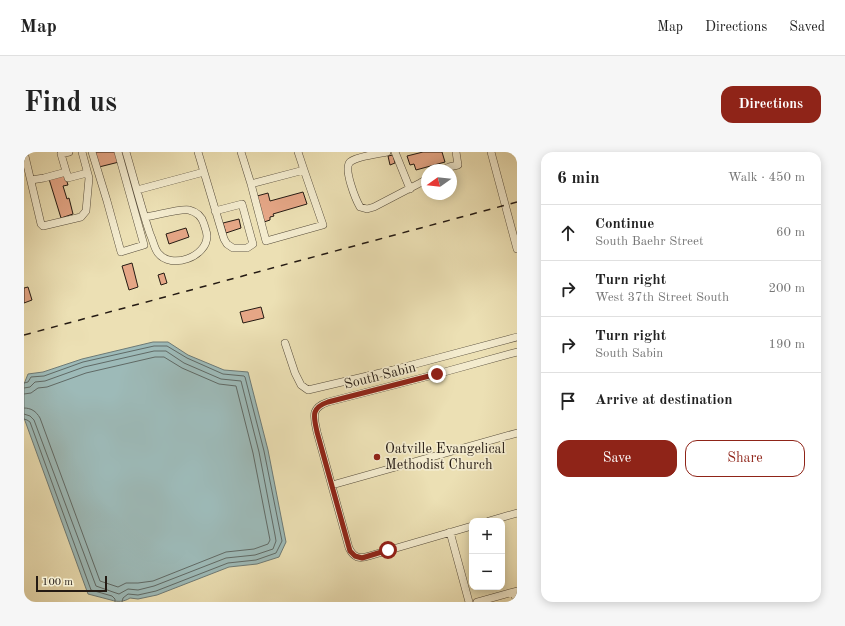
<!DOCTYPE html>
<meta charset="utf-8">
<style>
body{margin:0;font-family:"Old Standard TT",serif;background:#f6f6f6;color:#222}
.controls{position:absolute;right:12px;bottom:12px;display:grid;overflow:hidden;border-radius:8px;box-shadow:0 2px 10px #0003}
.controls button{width:36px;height:36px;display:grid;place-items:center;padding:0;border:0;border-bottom:1px solid #e0e0e0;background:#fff;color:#222;font:20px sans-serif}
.compass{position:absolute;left:397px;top:12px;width:36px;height:36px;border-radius:50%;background:#fff;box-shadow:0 2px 10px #0003;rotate:255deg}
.scale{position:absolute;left:12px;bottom:10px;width:71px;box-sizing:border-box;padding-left:4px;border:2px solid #241a13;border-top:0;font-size:11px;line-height:14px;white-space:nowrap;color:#241a13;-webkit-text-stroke:3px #f3ebce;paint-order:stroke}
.stop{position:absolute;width:12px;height:12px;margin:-9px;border:3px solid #8f2418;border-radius:50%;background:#fff}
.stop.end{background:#8f2418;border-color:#fff;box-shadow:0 1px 4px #0008}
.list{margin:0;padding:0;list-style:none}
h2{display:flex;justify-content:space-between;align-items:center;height:52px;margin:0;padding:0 16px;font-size:17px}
h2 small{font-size:13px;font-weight:400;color:#767676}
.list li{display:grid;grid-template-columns:26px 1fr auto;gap:12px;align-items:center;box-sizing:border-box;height:56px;padding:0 16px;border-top:1px solid #e0e0e0}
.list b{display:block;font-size:15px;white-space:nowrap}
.list p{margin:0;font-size:13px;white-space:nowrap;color:#767676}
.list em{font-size:13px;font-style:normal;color:#767676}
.actions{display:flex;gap:8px;padding:12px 16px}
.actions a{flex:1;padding:9px 0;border:1px solid #8f2418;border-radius:12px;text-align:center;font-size:14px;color:#8f2418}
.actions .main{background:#8f2418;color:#fff}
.icon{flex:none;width:22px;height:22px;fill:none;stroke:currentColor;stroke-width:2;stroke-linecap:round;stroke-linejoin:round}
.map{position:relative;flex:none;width:493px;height:450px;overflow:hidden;border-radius:12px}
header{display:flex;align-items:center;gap:24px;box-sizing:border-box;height:56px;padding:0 20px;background:#fff;border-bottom:1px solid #e0e0e0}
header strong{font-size:19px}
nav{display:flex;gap:22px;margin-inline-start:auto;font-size:14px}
.intro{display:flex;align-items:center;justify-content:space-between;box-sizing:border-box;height:96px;padding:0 24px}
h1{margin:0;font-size:28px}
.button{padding:10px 18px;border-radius:12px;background:#8f2418;color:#fff;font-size:14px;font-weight:700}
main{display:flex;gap:24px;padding:0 24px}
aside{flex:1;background:#fff;border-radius:12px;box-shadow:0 2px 10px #0003}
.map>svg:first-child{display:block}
.water{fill:#9dbab8;stroke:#6d7a76}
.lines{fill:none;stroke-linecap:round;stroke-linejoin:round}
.shore{stroke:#606a66;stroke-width:1}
.building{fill:#e5a686;stroke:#241a13}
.minor-casing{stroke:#564c3b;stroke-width:8}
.minor{stroke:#f3ebce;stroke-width:7}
.rail{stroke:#241a13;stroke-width:1.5;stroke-dasharray:7 7;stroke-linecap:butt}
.route{stroke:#8f2418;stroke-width:5}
.poi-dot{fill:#8f2418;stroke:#f3ebce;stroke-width:1.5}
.labels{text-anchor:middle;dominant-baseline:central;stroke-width:3.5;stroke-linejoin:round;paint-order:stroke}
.street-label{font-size:14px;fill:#241a13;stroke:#f3ebce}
.poi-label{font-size:14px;fill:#241a13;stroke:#f3ebce;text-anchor:start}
</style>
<header>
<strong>Map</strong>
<nav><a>Map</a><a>Directions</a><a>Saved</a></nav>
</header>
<div class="intro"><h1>Find us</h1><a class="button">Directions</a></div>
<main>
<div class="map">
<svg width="493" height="450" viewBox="0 0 493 450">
<rect width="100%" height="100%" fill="#ece0b4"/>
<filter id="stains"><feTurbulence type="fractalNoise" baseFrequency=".005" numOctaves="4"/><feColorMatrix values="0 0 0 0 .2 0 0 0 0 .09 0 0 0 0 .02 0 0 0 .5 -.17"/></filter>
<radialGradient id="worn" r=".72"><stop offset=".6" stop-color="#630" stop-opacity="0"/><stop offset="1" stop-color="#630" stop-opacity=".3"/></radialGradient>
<!-- water -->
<path class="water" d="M129,190h15l20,13 36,15 24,2 20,78 18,92 -7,15 -22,7 -28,3 -72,28 -19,4 -8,-1c-6,4 -13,4 -19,2l-23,-6 -64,-176v-34l4,-10 15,-2 39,-13z"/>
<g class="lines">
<!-- shore -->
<path class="shore" d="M0,231l4,-1 3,-5 13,-1 39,-14 71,-16h13l20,12 36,16 21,2 1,1 19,74 18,90 -6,12 -20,7 -28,3 -72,28 -18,4 -10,-1 -5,4 -1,4
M0,236l6,-1 5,-5 10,-1 39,-14 70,-16h12l18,12 37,16 20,2 18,71 16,83 1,6 -3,8 -18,6 -29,3 -72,28 -16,4 -10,-1 -9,5 -6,-2 -17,-6 -62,-166 -4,-4 -6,-2
M0,242l7,-1 7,-5 9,-1 39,-14 69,-16h9l18,11 37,16 17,2 17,67 17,87 -2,4 -14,5 -28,3 -73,29 -15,2h-12l-8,4 -18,-6 -60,-163c-4,-7 -9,-10 -16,-10
M0,267l3,1 3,2 61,168 21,6 3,3v3"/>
</g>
<!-- building -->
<path class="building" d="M71,0h22l2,10 -20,5z
M399,0h19l3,10 -29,8 -2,-6 -4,1 -3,-9z
M369,3l2,8 -5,2 -2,-9z
M41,23l3,10 -5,1 4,13 2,-1 4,16 -12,4 -12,-39z
M279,40l4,12 -34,10 1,2 -4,1v3l-6,2 -7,-26 11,-3 2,8z
M215,67l2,9 -15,5 -3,-10z
M162,76l3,9 -20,7 -3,-10z
M108,111l6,24 -9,3 -7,-24z
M140,121l3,10 -6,2 -3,-10z
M4,135l4,13 -8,3v-15z
M237,155l3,11 -21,5 -3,-11z"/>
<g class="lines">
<!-- minor casing -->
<g class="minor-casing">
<path id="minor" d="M0,0l17,72 2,2 38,-9 5,-6 3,-33 -7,-26
M45,0l-8,2 7,24 19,-5
M68,0l15,49 14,51 23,-7 -26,-93
M102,0c8,27 15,55 24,82 3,6 4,14 8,19 13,17 49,4 49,-17 0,-4 -2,-8 -3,-12 -2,-7 -7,-12 -15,-14 -8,-2 -34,6 -44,7
M174,0l26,87 3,5 6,4h14l6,-4 -2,-7 -9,-33 -27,7
M217,0l10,32 15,57 57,-16 -19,-55 -6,-18
M363,0c-9,2 -30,4 -37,10 -7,7 6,38 10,45l7,2 7,-2 46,-24 7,-4
M371,0l15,37
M467,0l26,97
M419,18l6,-3 9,-2 -2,-13
M7,28l13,-2 22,-6
M227,32l53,-14
M113,38l67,-18
M261,191l10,30 6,12 7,5 85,-20 124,-33
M308,333l185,-52
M465,369l28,-8
M448,374l-103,30c-10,3 -15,2 -20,-8l-32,-116c-3,-15 -7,-24 11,-30l109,-28 80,-22
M426,380l19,70
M490,440l3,10
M453,450l40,-11"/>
</g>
<!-- minor -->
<use href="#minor" class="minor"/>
<!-- rail -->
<path class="rail" d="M0,183l493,-133"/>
</g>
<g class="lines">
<!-- route -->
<path class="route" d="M364,398l-26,8 -7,-2 -5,-5 -33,-119c-3,-15 -7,-24 11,-30l109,-28"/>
</g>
<!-- markers -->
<circle class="poi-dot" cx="353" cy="305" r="4"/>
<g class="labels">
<!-- street labels -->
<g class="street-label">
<text transform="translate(356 224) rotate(-14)">South Sabin</text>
</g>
<!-- poi labels -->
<g class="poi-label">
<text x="361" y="297">Oatville Evangelical<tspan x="361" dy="16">Methodist Church</tspan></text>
</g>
</g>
<rect width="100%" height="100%" filter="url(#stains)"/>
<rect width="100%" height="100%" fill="url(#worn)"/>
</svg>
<div class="controls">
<button>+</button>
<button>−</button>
</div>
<svg class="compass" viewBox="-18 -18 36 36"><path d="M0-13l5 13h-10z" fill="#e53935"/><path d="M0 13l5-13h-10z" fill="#767676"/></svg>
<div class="scale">100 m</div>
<div class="stop" style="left:364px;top:398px"></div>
<div class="stop end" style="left:413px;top:222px"></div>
</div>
<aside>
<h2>6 min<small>Walk · 450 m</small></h2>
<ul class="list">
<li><svg class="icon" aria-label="ahead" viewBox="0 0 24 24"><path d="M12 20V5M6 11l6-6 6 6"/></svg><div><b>Continue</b><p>South Baehr Street</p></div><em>60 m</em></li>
<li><svg class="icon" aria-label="right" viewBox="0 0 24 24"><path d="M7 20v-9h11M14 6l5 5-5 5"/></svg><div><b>Turn right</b><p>West 37th Street South</p></div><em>200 m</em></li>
<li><svg class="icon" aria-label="right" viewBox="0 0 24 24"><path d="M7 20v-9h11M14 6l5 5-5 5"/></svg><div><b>Turn right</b><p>South Sabin</p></div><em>190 m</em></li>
<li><svg class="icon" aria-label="arrive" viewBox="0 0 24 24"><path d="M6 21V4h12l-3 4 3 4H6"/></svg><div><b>Arrive at destination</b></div></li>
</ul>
<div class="actions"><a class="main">Save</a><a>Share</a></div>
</aside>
</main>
